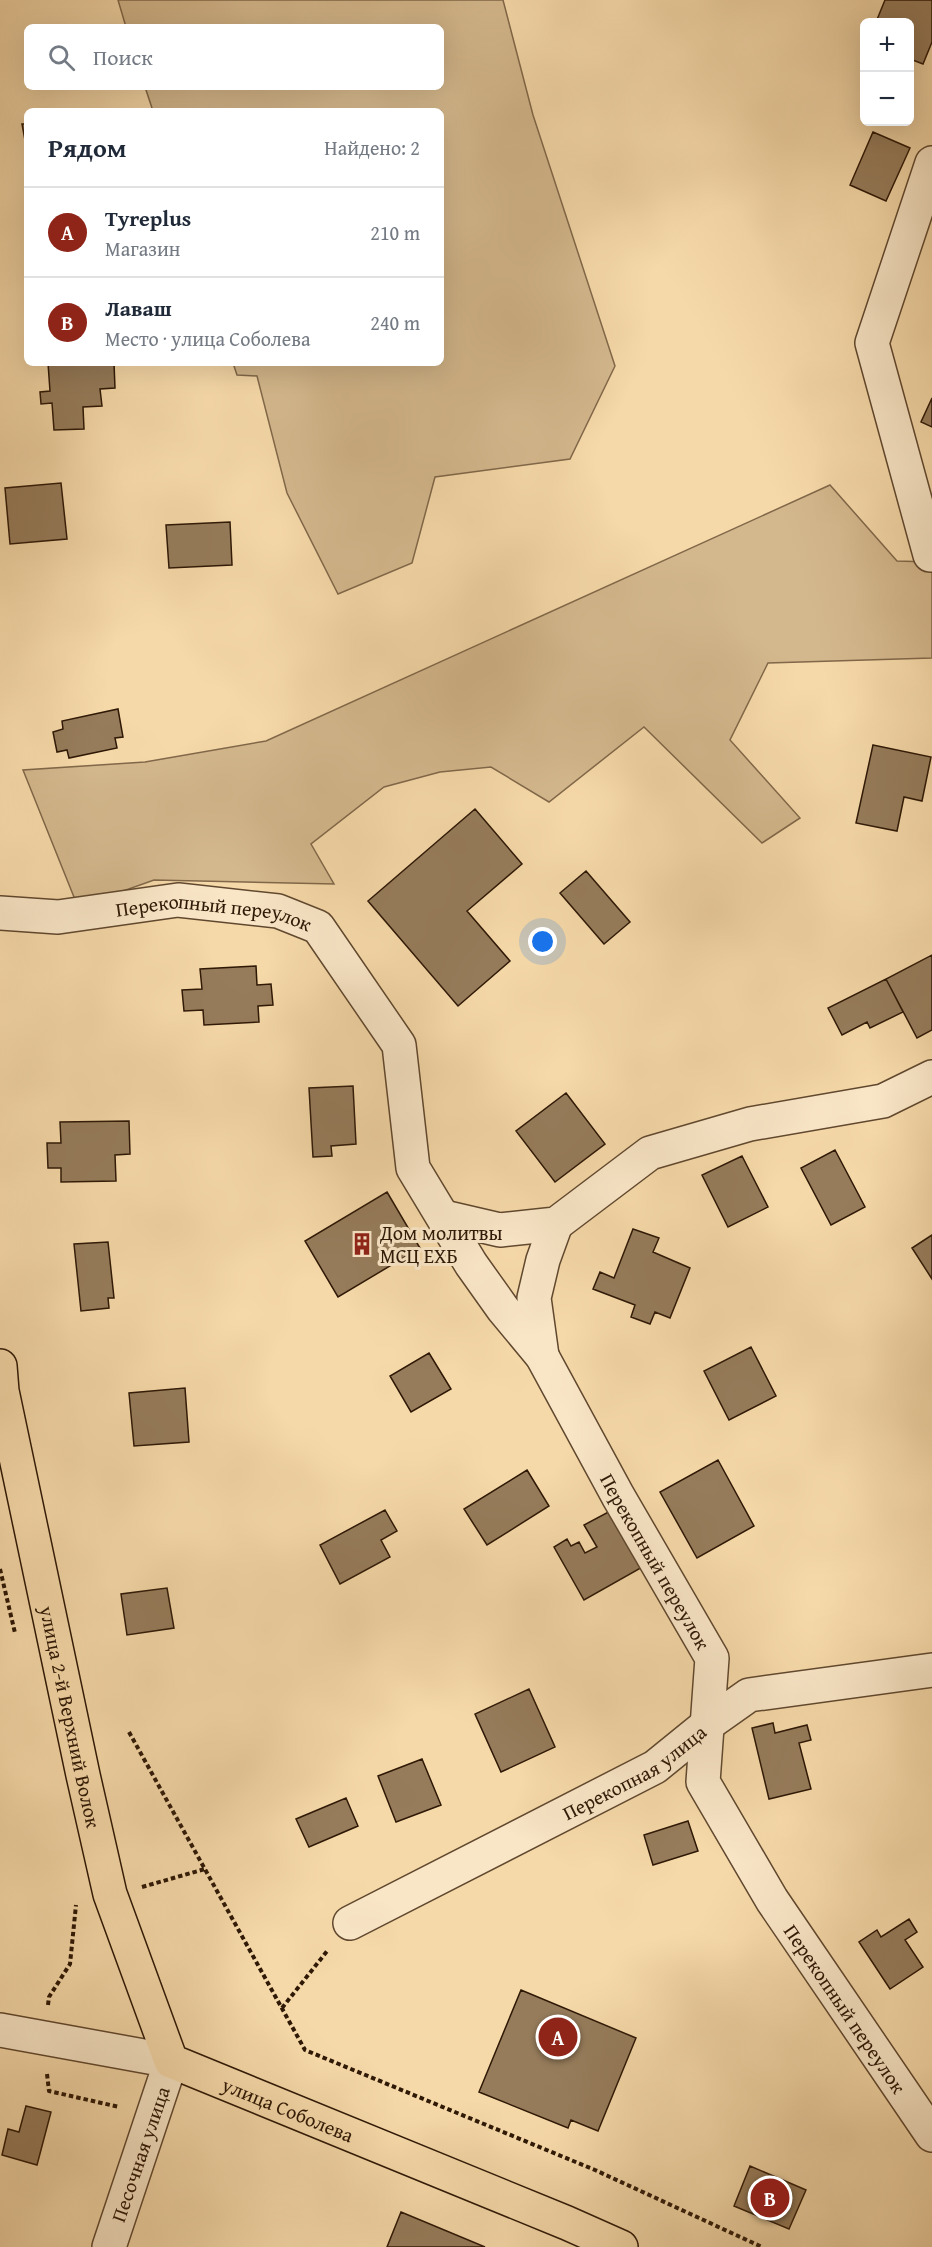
<!DOCTYPE html>
<html lang="ru">
<meta charset="utf-8">
<style>
body{margin:0;font-family:"Gentium Book Plus",serif;background:#f2f2f3;color:#1f2937}
.controls{position:absolute;right:18px;top:18px;display:grid;overflow:hidden;border-radius:9px;box-shadow:0 6px 24px #0002}
.controls button{width:54px;height:54px;display:grid;place-items:center;padding:0;border:0;border-bottom:2px solid #e0e1e3;background:#fff;color:#1f2937;font:30px sans-serif}
.you{position:absolute;left:543px;top:942px;width:21px;height:21px;margin:-15px;border:4px solid #fff;border-radius:50%;background:#1a73e8;box-shadow:0 0 0 9px #1a73e833}
.badge{display:grid;place-items:center;width:39px;height:39px;border-radius:50%;background:#8f2418;color:#fff;font-size:20px;font-weight:700}
.pin{position:absolute;translate:-50% -50%;border:3px solid #fff;box-shadow:0 2px 6px #0006}
.list{margin:0;padding:0;list-style:none}
h2{display:flex;justify-content:space-between;align-items:center;height:78px;margin:0;padding:0 24px;font-size:26px}
h2 small{font-size:20px;font-weight:400;color:#747a83}
.list li{display:grid;grid-template-columns:39px 1fr auto;gap:18px;align-items:center;box-sizing:border-box;height:90px;padding:0 24px;border-top:2px solid #e0e1e3}
.list b{display:block;font-size:22px;white-space:nowrap}
.list p{margin:0;font-size:20px;white-space:nowrap;color:#747a83}
.list em{font-size:20px;font-style:normal;color:#747a83}
.icon{flex:none;width:33px;height:33px;fill:none;stroke:currentColor;stroke-width:2;stroke-linecap:round;stroke-linejoin:round}
.map{position:relative;flex:none;width:932px;height:2247px;overflow:hidden}
.search{position:absolute;background:#fff;box-shadow:0 6px 24px #0002;left:24px;top:24px;width:420px;height:66px;display:flex;align-items:center;gap:15px;box-sizing:border-box;padding:0 21px;border-radius:9px;color:#747a83;font-size:22px}
.panel{position:absolute;background:#fff;box-shadow:0 6px 24px #0002;left:24px;top:108px;width:420px;height:258px;border-radius:9px}
.map>svg:first-child{display:block}
.green{fill:#d4b88d;stroke:#81684a;stroke-width:1.5}
.building{fill:#967c5b;stroke:#2e1806;stroke-width:1.5}
.lines{fill:none;stroke-linecap:round;stroke-linejoin:round}
.minor-casing{stroke:#60482f;stroke-width:36}
.major-casing{stroke:#2e1806;stroke-width:36}
.path{stroke:#2e1806;stroke-width:4;stroke-dasharray:4.5 3;stroke-linecap:butt}
.minor{stroke:#f9e6c7;stroke-width:33}
.major{stroke:#f6d9a9;stroke-width:33}
.labels{text-anchor:middle;dominant-baseline:central;stroke-width:6;stroke-linejoin:round;paint-order:stroke}
.street-label{font-size:20px;fill:#2e1806;stroke:#f9e6c7}
.poi-label{font-size:20px;fill:#2e1806;stroke:#f9e6c7;text-anchor:start}
</style>
<div class="map">
<svg width="932" height="2247" viewBox="0 0 932 2247">
<rect width="100%" height="100%" fill="#f6d9a9"/>
<filter id="stains"><feTurbulence type="fractalNoise" baseFrequency=".00333" numOctaves="4"/><feColorMatrix values="0 0 0 0 .2 0 0 0 0 .09 0 0 0 0 .02 0 0 0 .5 -.17"/></filter>
<radialGradient id="worn" r=".72"><stop offset=".6" stop-color="#630" stop-opacity="0"/><stop offset="1" stop-color="#630" stop-opacity=".3"/></radialGradient>
<!-- green -->
<path class="green" d="M118,0h385l30,115 82,251 -45,93 -135,18 -23,86 -74,31 -51,-101 -30,-117 -20,-1 -4,-12h208v-252h-288l-8,-24h296v-60h-315z
M830,485l67,76 35,1v96l-164,5 -38,77 70,78 -38,25 -118,-116 -95,75 -58,-35 -51,5 -56,15 -73,57 23,40 -180,-4 -76,27 -55,-137 122,-8 121,-21z"/>
<!-- building -->
<path class="building" d="M885,0h47v42l-9,22 -13,-5v-37h-34z
M22,124h5v27z
M873,132l37,16 -24,53 -36,-16z
M48,363h66l1,25 -15,1 2,17 -19,1 1,22 -30,1 -2,-27 -11,1 -1,-12 10,-1z
M932,398v29l-11,-5z
M61,483l6,56 -57,5 -5,-56z
M230,522l2,43 -63,3 -3,-43z
M118,709l5,28 -8,1 2,10 -48,10 -2,-8 -10,2 -4,-20 10,-3 -1,-8z
M873,745l58,12 -9,44 -18,-4 -7,34 -41,-8z
M475,809l47,55 -55,47 43,50 -52,45 -90,-105z
M586,871l44,51 -26,22 -44,-51z
M932,955v75l-15,8 -31,-59z
M256,966l1,19 14,-1 2,21 -15,1 1,16 -55,3 -1,-15 -19,1 -2,-21 20,-1 -2,-20z
M886,979l17,33 -33,16 -3,-6 -25,13 -14,-27z
M353,1086l3,58 -25,2 1,10 -19,1 -4,-69z
M566,1093l39,51 -50,38 -39,-51z
M129,1121l1,33 -15,1 1,26 -55,1v-14h-13l-1,-25h14l-1,-21z
M835,1150l30,57 -34,18 -30,-57z
M742,1156l26,51 -40,20 -26,-52z
M387,1192l33,56 -82,49 -33,-56z
M633,1229l26,9 -6,14 37,16 -20,50 -15,-6 -5,12 -19,-7 4,-12 -42,-16 7,-17 14,6z
M932,1235v44l-20,-31z
M108,1242l6,56h-6l1,10 -28,3 -7,-67z
M751,1347l25,49 -47,24 -25,-49z
M429,1353l22,36 -40,23 -21,-36z
M185,1388l4,54 -55,4 -5,-53z
M718,1460l36,66 -57,32 -37,-66z
M527,1470l22,36 -62,39 -23,-36z
M614,1509l32,56 -62,35 -30,-53 13,-8 4,7 8,-4 6,11 12,-6 -13,-22z
M385,1510l12,21 -16,9 9,17 -50,27 -20,-39z
M167,1588l7,40 -47,7 -6,-41z
M529,1689l26,58 -54,25 -26,-58z
M773,1723l2,10 32,-8 4,15 -12,3 12,46 -42,10 -17,-71z
M422,1759l19,46 -45,17 -18,-46z
M346,1798l12,28 -49,21 -13,-28z
M688,1821l10,30 -45,14 -9,-30z
M909,1919l8,13 -12,8 18,27 -33,22 -31,-47 18,-12 4,7z
M521,1990l115,48 -38,93 -27,-11 -3,8 -89,-36z
M26,2106l25,6 -14,53 -35,-10 6,-26 11,3z
M750,2166l56,24 -17,39 -55,-23z
M401,2212l84,35h-98z"/>
<g class="lines">
<!-- minor casing -->
<g class="minor-casing">
<g id="minor">
<path d="M930,555l-58,-212 60,-180"/>
<path id="s1" d="M0,913l58,4 120,-17 100,11 40,16 81,118 14,123 58,96 32,45 39,47 76,140 94,162 -9,124 69,118 160,235"/>
<path d="M444,1217l56,13 56,-6 94,-71 100,-29 133,-23 49,-24"/>
<path d="M542,1356l-8,-58 9,-38 13,-36"/>
<path id="s2" d="M350,1923l305,-156 53,-43 41,-29 183,-25"/>
<path d="M0,2030l171,31 -62,186"/>
</g>
</g>
<!-- major casing -->
<g class="major-casing">
<g id="major">
<path id="s3" d="M0,1366l2,25 81,384 27,119 61,167 396,162 54,24"/>
</g>
</g>
<!-- path -->
<path class="path" d="M0,1569l15,64
M129,1732l176,318 290,120 167,77
M142,1887l63,-18
M48,2005l1,-8 21,-33 6,-59
M282,2008l46,-58
M47,2074l2,17 70,16"/>
<!-- minor -->
<use href="#minor" class="minor"/>
<!-- major -->
<use href="#major" class="major"/>
</g>
<!-- icons -->
<defs>
<g id="building-bare" transform="scale(1.8)"><path d="M-4-6H4V6H1V3H-1V6H-4ZM-2.5-4.3h1.7v1.8h-1.7ZM.8-4.3h1.7v1.8H.8ZM-2.5-1h1.7V.8h-1.7ZM.8-1h1.7V.8H.8Z" fill="#8f2418" stroke="#f9e6c7" stroke-width="2.5" paint-order="stroke"/></g>
</defs>
<g fill-rule="evenodd">
<use href="#building-bare" x="362" y="1244"/>
</g>
<g class="labels">
<!-- street labels -->
<g class="street-label">
<text stroke="none"><textPath href="#s1" startOffset="216">Перекопный переулок</textPath></text>
<text stroke="none"><textPath href="#s1" startOffset="1053">Перекопный переулок</textPath></text>
<text stroke="none"><textPath href="#s3" startOffset="358">улица 2-й Верхний Волок</textPath></text>
<text stroke="none"><textPath href="#s2" startOffset="322">Перекопная улица</textPath></text>
<text stroke="none"><textPath href="#s1" startOffset="1557">Перекопный переулок</textPath></text>
<text stroke="none"><textPath href="#s3" startOffset="844">улица Соболева</textPath></text>
<text transform="translate(140 2154) rotate(-71)">Песочная улица</text>
</g>
<!-- poi labels -->
<g class="poi-label">
<text x="380" y="1232">Дом молитвы<tspan x="380" dy="23">МСЦ ЕХБ</tspan></text>
</g>
</g>
<rect width="100%" height="100%" filter="url(#stains)"/>
<rect width="100%" height="100%" fill="url(#worn)"/>
</svg>
<div class="controls">
<button>+</button>
<button>−</button>
</div>
<div class="you"></div>
<div class="pin badge" style="left:558px;top:2037px">A</div>
<div class="pin badge" style="left:770px;top:2198px">B</div>
<div class="search"><svg class="icon" aria-label="search" viewBox="0 0 24 24"><circle cx="10" cy="10" r="6"/><path d="M15 15l6 6"/></svg>Поиск</div>
<section class="panel">
<h2>Рядом<small>Найдено: 2</small></h2>
<ul class="list">
<li><span class="badge">A</span><div><b>Tyreplus</b><p>Магазин</p></div><em>210 m</em></li>
<li><span class="badge">B</span><div><b>Лаваш</b><p>Место · улица Соболева</p></div><em>240 m</em></li>
</ul>
</section>
</div>
